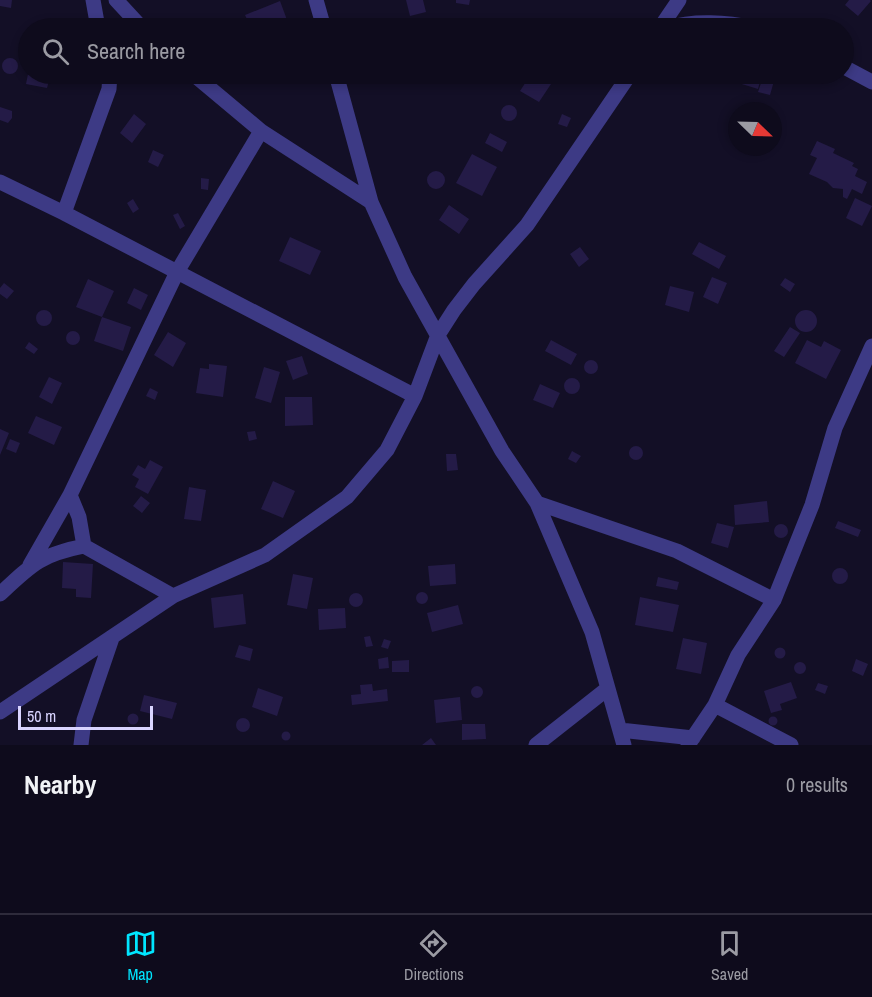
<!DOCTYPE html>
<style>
body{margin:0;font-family:"Archivo Narrow",sans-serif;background:#171425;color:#f1f3f6}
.compass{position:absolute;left:728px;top:102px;width:54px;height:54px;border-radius:50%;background:#0e0b1c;box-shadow:0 3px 9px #0003;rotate:113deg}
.scale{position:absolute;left:18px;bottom:15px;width:135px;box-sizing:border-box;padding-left:6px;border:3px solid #d9d4ff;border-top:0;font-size:16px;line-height:21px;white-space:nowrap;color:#d9d4ff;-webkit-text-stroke:4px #130f26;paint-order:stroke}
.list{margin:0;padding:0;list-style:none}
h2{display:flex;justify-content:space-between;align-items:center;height:78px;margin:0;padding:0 24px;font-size:26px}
h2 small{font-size:20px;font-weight:400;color:#9b9ba3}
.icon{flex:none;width:33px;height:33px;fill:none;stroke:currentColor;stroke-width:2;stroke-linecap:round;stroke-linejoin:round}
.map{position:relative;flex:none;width:872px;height:745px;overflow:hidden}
.search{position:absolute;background:#0e0b1c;box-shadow:0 3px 9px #0003;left:18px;right:18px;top:18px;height:66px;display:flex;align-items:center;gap:15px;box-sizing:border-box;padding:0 21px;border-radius:33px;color:#9b9ba3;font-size:22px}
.sheet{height:168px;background:#0e0b1c}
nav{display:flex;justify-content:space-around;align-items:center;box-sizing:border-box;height:84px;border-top:2px solid #2e2b3b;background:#0e0b1c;font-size:16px;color:#9b9ba3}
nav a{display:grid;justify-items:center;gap:3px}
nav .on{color:#00e5ff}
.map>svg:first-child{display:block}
.building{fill:#241b47}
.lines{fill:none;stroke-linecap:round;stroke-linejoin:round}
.minor{stroke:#3d3a85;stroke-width:15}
</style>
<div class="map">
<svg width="872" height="745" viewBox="0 0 872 745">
<rect width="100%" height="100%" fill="#130f26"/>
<!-- building -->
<path class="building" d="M0,0h12l-1,8 -11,-2z
M406,0h17l3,12 -16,4z
M456,0h14l-1,5 -13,-2z
M849,0h21l1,1 -13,15 -13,-11z
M280,1l10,27h-39l-6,-13z
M2 66a8 8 0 1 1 16 0a8 8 0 1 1-16 0Z
M28,74l22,3 -3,11 -21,-4z
M93,74h7l1,3 -8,2z
M531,74h10l12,7 -14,21 -19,-11z
M734,74h28l-4,15 -26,-8z
M764,74h12l-6,21 -12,-3z
M501 113a8 8 0 1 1 16 0a8 8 0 1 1-16 0Z
M0,107l12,4v7l-4,5 -8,-3z
M134,114l12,10 -14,19 -12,-10z
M562,114l9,4 -4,9 -9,-3z
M490,133l17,9 -5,10 -17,-9z
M817,141l18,8 -2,4 21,10 -2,3 6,3 -3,7 12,6 -5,12 -10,-5 -5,10 -4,-2v-8l-10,-1 -6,-6 -18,-8 8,-16 -7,-3z
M153,150l11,5 -6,12 -10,-5z
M472,154l25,13 -15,29 -26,-13z
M427 180a9 9 0 1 1 18 0a9 9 0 1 1-18 0Z
M201,178l8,1 -1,11 -7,-1z
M855,198l17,8 -10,20 -16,-8z
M133,199l6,10 -6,4 -6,-10z
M449,205l20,14 -10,15 -20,-14z
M178,213l7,13 -5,3 -7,-14z
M290,237l31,14 -11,24 -31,-14z
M699,242l27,14 -7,13 -27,-15z
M580,247l9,12 -10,8 -9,-13z
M712,277l15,6 -9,21 -15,-7z
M785,278l10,6 -5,8 -10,-7z
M88,279l26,12 -12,26 -26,-10z
M4,283l10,8 -7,8 -7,-5v-6z
M670,286l24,6 -5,20 -24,-7z
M134,288l14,7 -7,15 -14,-7z
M795 321a11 11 0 1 1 22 0a11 11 0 1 1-22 0Z
M36 318a8 8 0 1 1 16 0a8 8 0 1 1-16 0Z
M102,317l29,10 -8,24 -29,-10z
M790,327l10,6 -16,24 -10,-6z
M66 338a7 7 0 1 1 14 0a7 7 0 1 1-14 0Z
M168,332l18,11 -13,24 -19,-12z
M551,340l26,14 -6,11 -26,-14z
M807,340l14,7 3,-6 17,9 -15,29 -31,-16z
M29,342l9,7 -4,5 -9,-6z
M302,356l6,18 -15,6 -7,-19z
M584 367a7 7 0 1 1 14 0a7 7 0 1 1-14 0Z
M209,364l18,2 -4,31 -27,-4 4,-25 9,1z
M264,367l16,5 -9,31 -16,-5z
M49,377l13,6 -10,21 -13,-7z
M564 386a8 8 0 1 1 16 0a8 8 0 1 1-16 0Z
M540,384l20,9 -7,15 -20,-8z
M150,388l8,4 -3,8 -9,-4z
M285,397h27l1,28 -28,1z
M36,416l26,11 -8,18 -26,-12z
M0,429l9,4 -9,22z
M255,431l2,8 -8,2 -2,-9z
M10,439l10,4 -4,10 -10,-4z
M629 453a7 7 0 1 1 14 0a7 7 0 1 1-14 0Z
M572,451l9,5 -5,7 -8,-4z
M446,454h10l2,16 -11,1z
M150,460l13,7 -15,27 -13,-7 4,-8 -7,-4 6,-10 7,4z
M273,481l22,10 -12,27 -22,-9z
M189,487l17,3 -5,31 -17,-2z
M141,496l9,7 -8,10 -9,-7z
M767,501l2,21 -34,3 -1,-20z
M838,521l23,9 -3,7 -23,-9z
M717,523l17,4 -6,21 -17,-5z
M774 531a7 7 0 1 1 14 0a7 7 0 1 1-14 0Z
M63,562l30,2 -2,34 -15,-1v-8l-14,-1z
M455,564l1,20 -26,2 -2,-20z
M832 576a8 8 0 1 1 16 0a8 8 0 1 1-16 0Z
M293,574l20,4 -6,31 -20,-4z
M658,577l21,5 -2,8 -21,-4z
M416 598a6 6 0 1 1 12 0a6 6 0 1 1-12 0Z
M349 600a7 7 0 1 1 14 0a7 7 0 1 1-14 0Z
M243,594l3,30 -32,4 -3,-30z
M640,597l39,8 -6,27 -38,-7z
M458,605l5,19 -31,8 -5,-19z
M345,608l1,20 -27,2 -1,-21z
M370,636l3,10 -7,1 -2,-10z
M683,638l24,5 -6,31 -25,-5z
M384,639l7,2 -3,8 -7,-2z
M239,645l14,4 -3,12 -15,-4z
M774.5 653a5.5 5.5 0 1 1 11 0a5.5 5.5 0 1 1-11 0Z
M388,657l1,11 -10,1 -1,-10z
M856,659l12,5 -5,12 -11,-5z
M409,660v12h-17v-11z
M794 668a6 6 0 1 1 12 0a6 6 0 1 1-12 0Z
M791,682l6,16 -17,6 2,6 -11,3 -7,-22z
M818,683l10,3 -3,8 -10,-4z
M372,684l1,7 14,-2 1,12 -36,4 -1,-10 10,-1 -1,-9z
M471 692a6 6 0 1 1 12 0a6 6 0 1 1-12 0Z
M258,688l25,9 -6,19 -25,-9z
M144,695l33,8 -5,16 -32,-8z
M460,697l2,23 -26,3 -2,-23z
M127.5 719a5.5 5.5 0 1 1 11 0a5.5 5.5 0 1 1-11 0Z
M768.5 721a4.5 4.5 0 1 1 9 0a4.5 4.5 0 1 1-9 0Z
M236 725a7 7 0 1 1 14 0a7 7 0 1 1-14 0Z
M462,724h23l1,15 -24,1z
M281.5 736a4.5 4.5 0 1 1 9 0a4.5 4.5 0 1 1-9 0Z
M431,738l5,7h-14z"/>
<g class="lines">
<!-- minor -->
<path class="minor" d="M93,0l5,28
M116,0l26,28
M316,0l8,28
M660,28l19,-28
M668,28c25,-8 59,-6 86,0
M844,67l28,15
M193,74l68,57 110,71
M336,74l35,128 34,75 97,174 35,52 55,129 32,113
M0,182l64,31 351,183
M64,213l45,-124 1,-15
M537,503l140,48 97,49
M30,565l40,-70
M0,594c32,-30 40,-39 84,-48
M173,596l-89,-50 -5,-29 -9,-22 107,-223 84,-141
M715,705l76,40
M0,712l173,-116 92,-41 82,-58 40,-47 28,-54 23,-61 16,-25 20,-26 53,-59 103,-151
M620,730l73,8
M81,745l3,-25 28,-82
M536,745l71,-56
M688,745l27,-40 23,-50 36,-55 38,-95 23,-77 37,-82"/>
</g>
</svg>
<svg class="compass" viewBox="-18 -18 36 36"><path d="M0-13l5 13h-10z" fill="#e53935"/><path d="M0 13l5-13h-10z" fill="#9b9ba3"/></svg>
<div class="scale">50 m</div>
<div class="search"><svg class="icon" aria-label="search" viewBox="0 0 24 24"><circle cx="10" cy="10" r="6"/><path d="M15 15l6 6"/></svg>Search here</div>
</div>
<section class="sheet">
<h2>Nearby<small>0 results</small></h2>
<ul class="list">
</ul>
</section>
<nav>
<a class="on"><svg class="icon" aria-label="map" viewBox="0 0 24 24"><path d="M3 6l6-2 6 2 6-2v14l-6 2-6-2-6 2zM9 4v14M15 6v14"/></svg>Map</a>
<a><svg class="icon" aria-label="directions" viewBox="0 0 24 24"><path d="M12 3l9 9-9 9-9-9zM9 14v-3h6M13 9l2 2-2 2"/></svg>Directions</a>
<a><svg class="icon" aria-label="saved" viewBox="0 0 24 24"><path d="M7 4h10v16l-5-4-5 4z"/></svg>Saved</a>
</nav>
